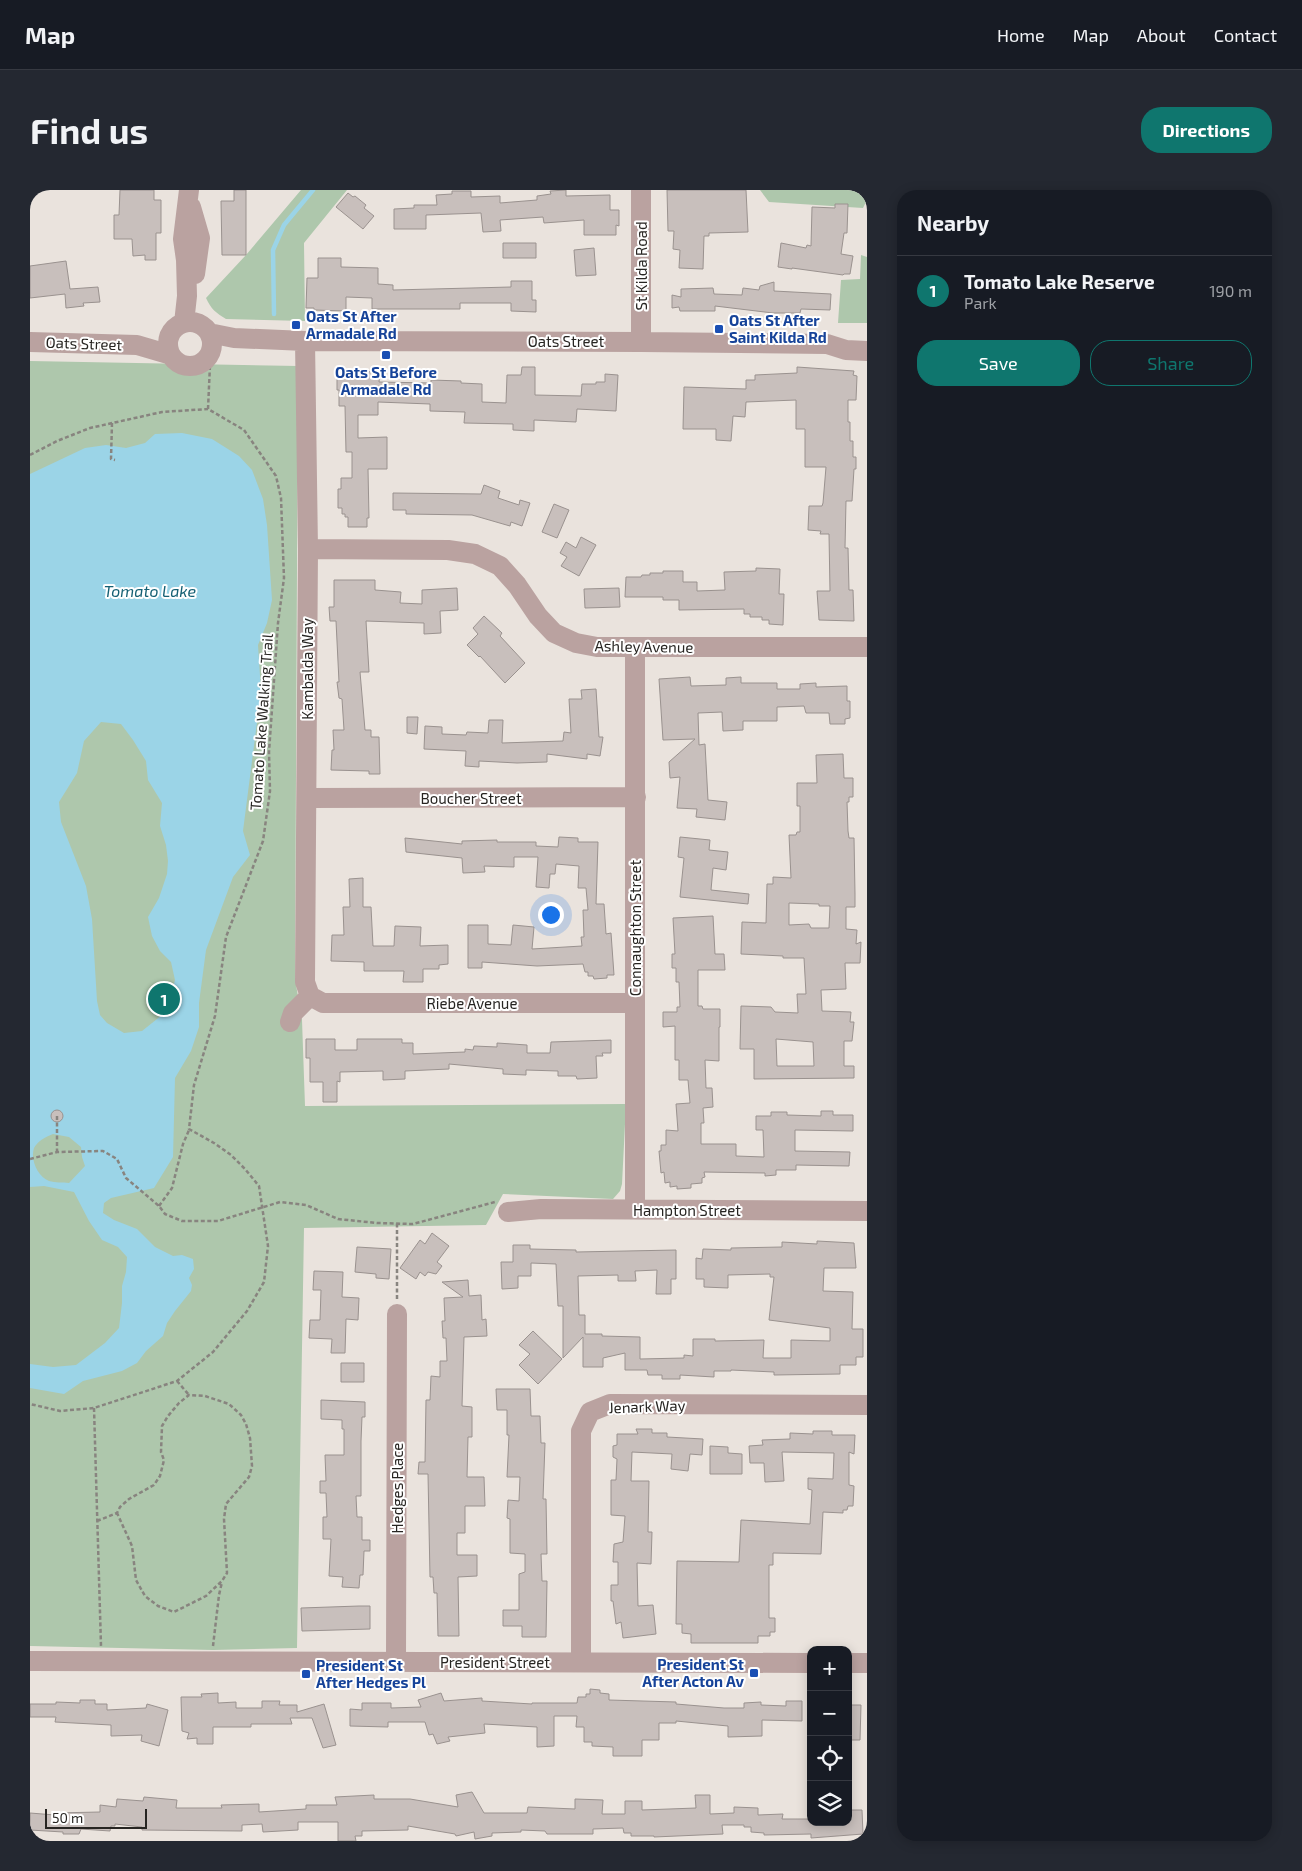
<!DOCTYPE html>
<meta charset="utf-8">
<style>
body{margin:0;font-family:"Exo 2",sans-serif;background:#242831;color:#f1f3f6}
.controls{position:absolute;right:15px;bottom:15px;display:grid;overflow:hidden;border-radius:10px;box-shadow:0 2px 12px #0003}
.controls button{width:45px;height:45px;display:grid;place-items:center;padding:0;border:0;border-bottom:1px solid #363941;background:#171b24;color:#f1f3f6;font:25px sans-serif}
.scale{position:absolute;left:15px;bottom:12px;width:102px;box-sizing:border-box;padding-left:5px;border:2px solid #272522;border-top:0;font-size:14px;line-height:18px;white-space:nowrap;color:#272522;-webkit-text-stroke:4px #fff;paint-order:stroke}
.you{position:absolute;left:520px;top:724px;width:18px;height:18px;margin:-12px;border:4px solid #fff;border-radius:50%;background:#1a73e8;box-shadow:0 0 0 8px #1a73e833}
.badge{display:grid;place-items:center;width:32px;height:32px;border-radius:50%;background:#0f766e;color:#fff;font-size:16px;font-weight:700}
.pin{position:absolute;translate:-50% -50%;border:2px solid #fff;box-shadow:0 1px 5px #0006}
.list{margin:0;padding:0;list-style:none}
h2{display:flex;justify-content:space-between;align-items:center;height:65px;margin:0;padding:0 20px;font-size:21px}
h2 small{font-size:16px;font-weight:400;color:#9ea1a6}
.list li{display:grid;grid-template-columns:32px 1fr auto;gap:15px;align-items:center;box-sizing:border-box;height:70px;padding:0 20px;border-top:1px solid #363941}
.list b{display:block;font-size:19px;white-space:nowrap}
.list p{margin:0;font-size:16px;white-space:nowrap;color:#9ea1a6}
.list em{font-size:16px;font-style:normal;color:#9ea1a6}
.actions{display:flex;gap:10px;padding:15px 20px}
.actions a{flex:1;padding:11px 0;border:1px solid #0f766e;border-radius:20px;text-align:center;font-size:18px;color:#0f766e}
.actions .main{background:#0f766e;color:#fff}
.icon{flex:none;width:28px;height:28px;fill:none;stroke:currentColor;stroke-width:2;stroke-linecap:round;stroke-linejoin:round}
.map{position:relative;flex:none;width:837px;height:1651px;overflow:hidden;border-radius:20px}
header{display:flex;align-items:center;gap:30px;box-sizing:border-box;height:70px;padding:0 25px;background:#171b24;border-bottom:1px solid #363941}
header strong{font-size:24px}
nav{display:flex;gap:28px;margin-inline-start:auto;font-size:18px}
.intro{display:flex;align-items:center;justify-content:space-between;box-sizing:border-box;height:120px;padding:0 30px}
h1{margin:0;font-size:35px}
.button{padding:12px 22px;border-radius:20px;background:#0f766e;color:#fff;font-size:18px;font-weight:700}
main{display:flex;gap:30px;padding:0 30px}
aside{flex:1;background:#171b24;border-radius:20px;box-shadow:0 2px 12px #0003}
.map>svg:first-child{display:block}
.green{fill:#aec7ac}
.water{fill:#9bd4e7;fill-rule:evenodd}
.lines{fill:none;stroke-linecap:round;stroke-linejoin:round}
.stream{stroke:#9bd4e7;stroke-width:4.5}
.building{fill:#c8bfbc;stroke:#9a928f;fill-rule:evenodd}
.path{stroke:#88847f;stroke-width:2.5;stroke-dasharray:4 2.5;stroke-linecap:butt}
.minor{stroke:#baa2a0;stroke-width:20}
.transit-dot{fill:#1a4fb4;stroke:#fff;stroke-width:2}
.labels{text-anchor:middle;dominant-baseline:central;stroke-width:4;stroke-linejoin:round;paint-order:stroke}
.street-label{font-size:15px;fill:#272522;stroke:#fff}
.transit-label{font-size:15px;font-weight:bold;fill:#164399;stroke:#fff;text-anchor:start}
.water-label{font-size:16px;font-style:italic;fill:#156074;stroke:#fff}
</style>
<header>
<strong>Map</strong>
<nav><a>Home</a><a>Map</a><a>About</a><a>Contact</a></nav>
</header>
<div class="intro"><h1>Find us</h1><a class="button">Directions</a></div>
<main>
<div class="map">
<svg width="837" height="1651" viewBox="0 0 837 1651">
<rect width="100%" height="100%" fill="#eae3dd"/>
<!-- green -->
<path class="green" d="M271,0h46l-43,53 1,78 -79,-2c-10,-6 -15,-10 -20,-21l40,-43z
M730,0h107v10l-4,8 -94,-6z
M831,65l6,2v66h-29l3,-43 19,-1z
M0,171l268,5 -3,613 7,41 3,86 321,-2 -4,80 -2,7 -7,8 -110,-5 -17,31 -182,3 -7,420 -84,2 -183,-4z"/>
<!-- water -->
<path class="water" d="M152,243l30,6 27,17 13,14 11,29 4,26 5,75 -5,23 -9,22 3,46 -18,140 7,24 -17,22 -27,73 -7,53v24l-8,24 -16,27 -2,79 -19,31 -43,10 -7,5 -1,10 11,7 23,9 18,18 18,9 9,-1 11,4 1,10 -5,9 3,7 -1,6 -16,20 -8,12 -4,13 -17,15 -9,12 -15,8 -39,10 -19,13 -34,-6v-24l23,3 23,-2 29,-22 14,-15 3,-25v-17l4,-14 1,-15 -9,-10 -16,-7 -13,-19 -15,-29 -30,-6 -14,1v-713l55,-26 21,-3 20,3 19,-5 10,-9zM71,532l20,2 12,16 13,21 2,19 14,23 -2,23 6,19 2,16 -1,13 -8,24 -11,19 4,19 8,15 11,11 4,18 -8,31 -25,20 -18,2 -17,-10 -7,-8 -3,-14 -5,-82 -6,-33 -25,-64 -2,-20 18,-29 7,-32zM23,944l16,3 12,10 1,10 3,9 -16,17c-6,-1 -14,0 -20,-2 -11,-4 -19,-21 -15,-33 4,-7 11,-11 19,-14z"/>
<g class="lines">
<!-- stream -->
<path class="stream" d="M244,124l-1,-64 11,-25 29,-35"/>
</g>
<!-- building -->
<path class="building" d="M90,0h34v10h7v33h-5v27h-11v-5l-12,1 -1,-17h-18v-24h5z
M204,0h12v65h-24l-1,-54h13z
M536,0v6l44,-1v15h9v16l-3,-1v10h-32v-15l-40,3 -1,-6 -43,3 1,11 -18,1 -2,-19 -55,2v14h-32v-20l20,-1v-3h23l-1,-10 16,-1v-3h19v6l29,-1v7l37,-3v-4l14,-2 -1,-3z
M637,0h79l2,42 -39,1v3h-5l-1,33 -24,-1 1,-18 -7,-1 1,-18h-6z
M318,3l5,4 2,-1 11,9 -2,3 10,8 -11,13 -27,-22z
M805,14h13l-1,29h-3l-3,21 12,2 -3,18h-6l-1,1 -51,-7v1l-14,-2 3,-24 25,5 1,-3 4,1 1,-39 23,1z
M473,53h33v15h-33z
M564,58l2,27 -20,1 -2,-26z
M288,68h23v9l37,1v16l15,1v5l118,-3v-6h21v19h4v12l-25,-1v-8h-51v6h-88v-11l-26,-1v14l-32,-1v-2h-8l1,-30h11z
M36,71l4,28 28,-2 2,15 -17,1 1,3 -18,2 -1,-14 -35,4v-32z
M744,92v9l57,3 -1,16 -29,-1 -1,4h-27l-58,-7v5h-35l-1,-4 -7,1v-13l9,2v-8l32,-1 1,6 28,1 1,-7 16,2 1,-4z
M492,177h13v28l46,1 1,-12h14v-2h9v-8l13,1 -2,36 -39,-2 -1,13 -42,-2v11l-21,-1v-6l-49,-1 1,-11 -35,-1v-7l-52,-2v13h-20v23l29,-1v32h-19l1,49h-2v9h-19v-10h-3v-3h-3v-6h-4v-19h3v-11h11v-26h-6l-1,-46h-6v-16h-2v-13l3,-1v-5l40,1 -1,10 52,1v-3l30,1v2l21,1v18l24,1 1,-28h14z
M767,177l57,4 -1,4 4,1 -1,24h-8v22h2v19h3v16h3v12h-2l-2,32h-6l-1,47h3l1,42h4l1,31 -35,-1 -2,-29h13l-1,-57h-9l1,-3 -13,-1 1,-24h13l1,-3 3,-36h-21v-38h-9v-29l-50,2 -1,15 -12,-1 -2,25 -15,-1v-11h-33l1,-42 62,2v-9h9v-5l42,-2z
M454,295l16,6 -2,7 21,7 1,-5 10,3 -8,23 -11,-4 -1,4 -38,-11 -66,-1v-4h-13v-17l88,1z
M524,314l15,6 -12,28 -15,-6z
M551,347l15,8 -17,31 -18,-10 6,-9 -7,-4 6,-11 10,6z
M726,378l24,1 -1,25h5l-1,31 -14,-1v-4h-7v-3h-12v-3h-6v-5l-65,1v-10h-16v-3h-38l1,-20h15l1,-2h8v-2h13v-2h20v11h14v9l28,-1 -1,-18 32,-1z
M304,390h41v10l26,2 -1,11 22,1v-14l35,-2 1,22 -18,1 1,22 -17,1v-11l-58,-2 3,51h-9l5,58h6v7h8l1,37h-11v-3l-38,-1 1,-20h2l-1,-20h11l-2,-31 -3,-1 -2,-16h2l-3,-61h-6l-1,-14h5z
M589,398l1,19 -35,1 -1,-19z
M454,426l18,17 -2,3 25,27 -20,20 -25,-27 -1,1 -12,-12 11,-11 -5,-6z
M660,487l1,9 35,-1v-7l15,-1v6h36v6h23v-5l16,-1v4l31,-1v15h3v17l-5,1v5h-15l-1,-11h-23l-2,-7 -27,1v14h-34v9l-20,1 -1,-19 -24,1 1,32 6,-1 3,56 19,2 -2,18 -29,-3 1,-8 -20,-1 3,-31 -10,1 -1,-16 26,-23 -32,1 -4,-61z
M566,499l3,48h4l-3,19 -13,-2v5l-40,-5v8l-30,1 -38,-2v6l-14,-1 1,-15 -42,-2 1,-23 17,1v7l24,1 1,-3 21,1 1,-13h14l-1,23 61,-2 1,-9 7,1 -2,-34h13l-1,-9z
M377,527h11l-1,17 -10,-1z
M813,564l1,24h9v19h-4v5h-2l1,29 1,7h5l1,56v13h-9v22l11,1 -1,14 5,-2 -1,21h-15l1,26 -25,1 1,21 29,1 -1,10h4l-2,19h-8v25h10v12l-100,1v-30h-14l1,-43 30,1 4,5 23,1 -1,-19h9l-2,-36h-21v-2l-42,-2 1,-32 24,1 1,-39h6v-7l18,1 -2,-43h7l1,-3h3v-26h-3v-23h20l-1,-28zM759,713l30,1v2h11l-1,22h-18l-2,-4 -20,1zM746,849l37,3 1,24h-37z
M529,647l19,1v4h20l-2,62h8l2,30 5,-1 3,42h-7v3l-13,1 -1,-3h-5v-4h-3l-2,-8 -46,2 -55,-4v6h-14v-43h20v19l23,1 2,-20 21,2 -2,22 50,-3 -1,-9h3l-1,-27h5l-2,-22h-8l1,-22 -23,-2 -1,10h-5l-1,14 -13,-1 2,-30h-24v10l-30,-1 1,6 -22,1 -1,-15 -56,-6 -1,-14 57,6v-3l35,-1v2h39v4l22,1z
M650,647l30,3 -1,10 19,2 -2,18 -13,-2 -2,22 38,4 -1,10 -68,-7 4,-39 -6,-1z
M333,688v29h8l2,39h21l1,-20 26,1 -1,19 28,-1v19l-9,1v4h-16v13h-20l1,-11h-40v-9l-33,-1 1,-26h12l-1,-28h7l-1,-28z
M683,726l2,38h9l1,16h-27v36h4l1,3h17v18h-1v34l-14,-1 1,28h6l1,19 -10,1 1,15h-3v21h35v12l28,1 -1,-27h-7v-14h15v-4h16v3l34,1v-5h12v4h20v16l-58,-1v21l55,1 -1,14 -53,-1v5h-20v5l-11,1v-3l-61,-1 1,5 -3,1v5l-11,1v4l-14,1v-3l-7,1v-5l-5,1 -1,-11 -3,1 -2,-22h2v-6h5v-15l12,1 -2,-27 14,-1 -2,-23h-9v-20h-4v-34l-12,1v-15h14v-5h3l-1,-25h-3v-14h-4v-14h3l-2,-36z
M276,849h29v11h22v-11h45v4h11v11l52,-2v-3l8,1 1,-4 23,1v-4l30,2v8h23l1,-11 60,-2v13h-9l1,3h-7l1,22 -20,1 -1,-3h-18v-5l-32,-1v5l-23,-1v-5l-54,-5v5l-44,2v8l-22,1v-9l-43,1v10l-3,-1v21h-14v-20h-13v-24h-4z
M21 926a6 6 0 1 1 12 0a6 6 0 1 1-12 0Z
M402,1043l17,13 -12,16 5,4 -6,8 -8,-2 -3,4 -5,-4 -4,7 -16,-11 20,-28 5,4z
M787,1051l37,2 2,25h-32l-1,23 30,1 -1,37h11v28h-7v8h-16v9l-66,1v-3l-43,-2v1h-17v6l-34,-2v4h-18v-4h-14l-1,-5h-22v-17l-22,5v9h-20v-30l-20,21v-52h-5l-2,-42 -25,-1v13h-13v12l-16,1 -1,-27h12v-17h17v4l46,1v2l100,-2v29h-5v15h-15l1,-24 -22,1 1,10h-18v-6l-40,1 1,39h6v19h17v2l38,1v22l44,-1v-3l9,1v-17h22v2l49,-1 -1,18h28v-18l39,1v-13l-61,-8 5,-43h-4v-3l-42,1v13l-24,-1v-8h-8v-21l6,1 1,-10 28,1v-2l51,-1v-5l35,2z
M327,1057l34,2 -2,30 -13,-1v-4l-21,-2z
M284,1081l29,1 -1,25 17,1 -1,22 -12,-1 -1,34h-14l1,-14 -23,-1 1,-18h10l1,-30h-8z
M438,1090l1,16 12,-1 1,25 4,-1 1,17 -23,1 -2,69 10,1v30h-4l-1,40h17l1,29h-20v27h-8v22h20v21l-19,1 1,59h-21l-1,-43h-3l-1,-16h-3l-2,-103h-10l1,-12h6l1,-62h4l1,-24 9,1v-16h7l-1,-23h-3l-1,-17h3l-1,-23 19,-1 -21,-15z
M503,1141l29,28 -24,25 -19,-19 11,-11 -11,-9z
M311,1173h23v19h-23z
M466,1199h34l1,27h9l1,27h4l-2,56h3l1,55h-6l1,27h5l-1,56h-24v-11h-19v-16h16v-36l6,-2v-18l-15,-1v-34l-3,-1 1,-18 11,1 1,-24h-13l2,-42h-2v-25h-10z
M291,1210l44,2v15h-3l-1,24v55h-5l1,21h5v23h8v11h-6l-1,24h-3l-1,13 -17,-1 1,-10 -14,-1 2,-37h-8v-22h4l-1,-24h-6v-12h6l-1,-26h19v-26h-2v-9l-21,-1z
M606,1239h16v4h15v4l36,2 -1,16 -12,-1 -2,17 -17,-2 1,-15 -40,-2 -1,29h18l-1,51h4l-1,32 -14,-1 1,43 15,-1 3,29 -33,4 -2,-16 -5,2 -3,-23h-2v-16h7v-23h-5l1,-18 9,-2 2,-26 -14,-1v-35h5l1,-21 -4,-2v-11l4,-1v-11h21z
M783,1241h19v4h23l-1,19 -5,-2v33l5,1 -1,20h-5l-1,4h-4v3l-20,-1 -2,42 -48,-1v12h-4v53h6v14h-5v4h-12v7h-67v-9l-9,-1v-9h-6l1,-63 62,1 2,-42 69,4 2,-34 -4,-1v-11l25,1 1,-26 -52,-1 2,29 -19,1 -1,-19h-14l-1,-17 14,-1 -1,-5 28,-1v-6l23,1z
M680,1256l18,1v6l14,1v20h-32z
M329,1416h11v23l-68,2 -1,-23z
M560,1499l10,1v3l9,1v6l67,2v2l48,4h20v-5l17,-1v3l25,1v-5h16v20l-40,-1v16l-34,1v-11l-52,-5v2h-17v17h-17v16h-29v-9l-21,-1v-4h-8v-15h-8l1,-11h-23v30l-17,1v-20l-53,-3 1,9 -37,4 2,4 -13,3 -4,-10 -4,1 -4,-13h-37v5l-38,-1v-17l12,1v-7h29v5l30,-1 -3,-7 23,-7 3,8 38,-3v3l50,3v-1h45l1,-6h8v-3h4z
M188,1503v10l18,-1v6h26v-7h18l-1,4h18v7l27,-8 12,41 -13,3 -11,-30h-22l2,6h-41v3h-38v17h-16v-6l-10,1 2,-6 -7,-2 -1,-34h21l-1,-3z
M50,1510h15v4h12v6l39,-2 1,-4 21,6 -9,36 -18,-5 1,-6 -31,1v-11l-56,-3 1,-5h-26v-13h26v-2l24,1z
M818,1515h13l-1,35h-12z
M442,1602l12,21h43l1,-6 47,2v-10l28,1 -1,14h23v-13h17v9l54,-2 -1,-13h15v19l24,-1v-6l24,1v7l25,-1 -1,5h29v3h37v-12h14l1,24 -52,4v-4l-47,1v-2l-13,-1v-5h-7v-2h-22l1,9 -69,3v-1h-23v-3h-7l-1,-5 -30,1v5h-46l-2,-3 -24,-1v2l-29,1v3l-17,3 -1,-7 -18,4 -1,-2 -47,-8v4l-46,1v5h-7l1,5h-18v-19h-40v8l-35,2 -1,-8 -20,1v6l-100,-1v-3l-27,-3v2h-4l-1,5 -29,-2 -2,5h-16v-2l-33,-2v-17l25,2 -1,-2 46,-1v-7l16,2 1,-8 26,2 1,-4 33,3 -1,8h46l-1,-3 38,-1v8l47,-3v-4h31l-2,-8 39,-2v4h36l48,8 -2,-12z"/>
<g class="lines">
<!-- path -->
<path class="path" d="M178,219l2,-44
M82,233l-1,36 4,1
M0,265l27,-14 33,-13 72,-16 46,-3 36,21 32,46 5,22 3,80 -6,45 -9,129 1,39 -7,50 -37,96 -11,79 -21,69 -5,44 25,14 17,12 14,14 14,17 9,60 -4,36 -17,29 -34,41 -36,29 -83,27 -34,3 -30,-7
M27,926v36
M0,969l27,-7 46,-1 14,8 9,19 33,28 6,8 17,7h36l62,-19 26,3 32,14 39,4 36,1 82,-22
M129,1016l13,-18 11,-44 6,-14
M367,1109v-76
M147,1191l12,14
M64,1218l7,238
M67,1331l20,-8 3,-6 9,-8 25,-14 6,-9 4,-16 -3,-8 1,-26 6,-10 11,-13 10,-8 16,1 24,8 12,11 5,9 4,14 2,28 -3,11 -23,27 -2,15 3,54 -5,8 -16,15 -32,16 -16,-6 -13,-10 -9,-16 -4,-34 -15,-33
M183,1456l6,-51 3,-13"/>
<!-- minor -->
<path class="minor" d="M161,17l9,31 -5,36
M138 154a22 22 0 1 1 44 0a22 22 0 1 1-44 0Z
M154,133l3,-27 -1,-36 -3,-21 6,-49
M179,143l25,5 71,3 336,1 186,2 19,6 21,1
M275,151l3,208 -3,433 5,14
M0,152l107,3 34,10
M611,152v-152
M278,359l140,1 27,4 25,12 17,19 21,31 16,17 22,10 21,4h270
M277,608l329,-1
M280,806l13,7h312
M260,832l3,-9 17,-17
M605,1019v-562
M478,1022l33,-3 326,2
M0,1471l781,2
M366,1471l1,-347
M551,1472v-231l9,-19 20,-8 257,1
M818,1473h19"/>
</g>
<!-- markers -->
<g class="transit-dot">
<rect x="261" y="130" width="10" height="10" rx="2.5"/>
<rect x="684" y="134" width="10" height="10" rx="2.5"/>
<rect x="351" y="160" width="10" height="10" rx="2.5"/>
<rect x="719" y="1478" width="10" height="10" rx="2.5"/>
<rect x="271" y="1479" width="10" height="10" rx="2.5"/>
</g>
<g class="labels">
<!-- street labels -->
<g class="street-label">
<text transform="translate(611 76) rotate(-90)">St Kilda Road</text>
<text x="536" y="151">Oats Street</text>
<text transform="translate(54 153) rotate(2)">Oats Street</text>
<text transform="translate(614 456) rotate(1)">Ashley Avenue</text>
<text transform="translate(277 479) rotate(-90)">Kambalda Way</text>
<text transform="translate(231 532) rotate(-86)">Tomato Lake Walking Trail</text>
<text x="441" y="608">Boucher Street</text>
<text transform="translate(605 738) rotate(-90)">Connaughton Street</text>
<text x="442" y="813">Riebe Avenue</text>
<text x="657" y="1020">Hampton Street</text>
<text transform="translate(617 1216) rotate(-2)">Jenark Way</text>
<text transform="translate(367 1298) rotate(-90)">Hedges Place</text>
<text x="465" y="1472">President Street</text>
</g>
<!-- transit labels -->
<g class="transit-label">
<text x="276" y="126">Oats St After<tspan x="276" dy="17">Armadale Rd</tspan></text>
<text x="699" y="130">Oats St After<tspan x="699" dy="17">Saint Kilda Rd</tspan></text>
<text x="356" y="182" text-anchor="middle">Oats St Before<tspan x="356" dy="17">Armadale Rd</tspan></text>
<text x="714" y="1474" text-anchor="end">President St<tspan x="714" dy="17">After Acton Av</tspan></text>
<text x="286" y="1475">President St<tspan x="286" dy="17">After Hedges Pl</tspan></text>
</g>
<!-- water labels -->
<g class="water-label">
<text x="120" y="400">Tomato Lake</text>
</g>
</g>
</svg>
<div class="controls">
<button>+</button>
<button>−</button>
<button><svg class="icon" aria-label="locate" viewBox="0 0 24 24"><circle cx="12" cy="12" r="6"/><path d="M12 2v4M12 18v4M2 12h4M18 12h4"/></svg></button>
<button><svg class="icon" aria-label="layers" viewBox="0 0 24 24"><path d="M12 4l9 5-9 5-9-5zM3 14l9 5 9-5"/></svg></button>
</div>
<div class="scale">50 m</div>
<div class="you"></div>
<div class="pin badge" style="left:134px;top:809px">1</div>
</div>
<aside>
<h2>Nearby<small></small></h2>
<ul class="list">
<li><span class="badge">1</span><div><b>Tomato Lake Reserve</b><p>Park</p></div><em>190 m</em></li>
</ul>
<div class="actions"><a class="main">Save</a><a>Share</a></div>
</aside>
</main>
